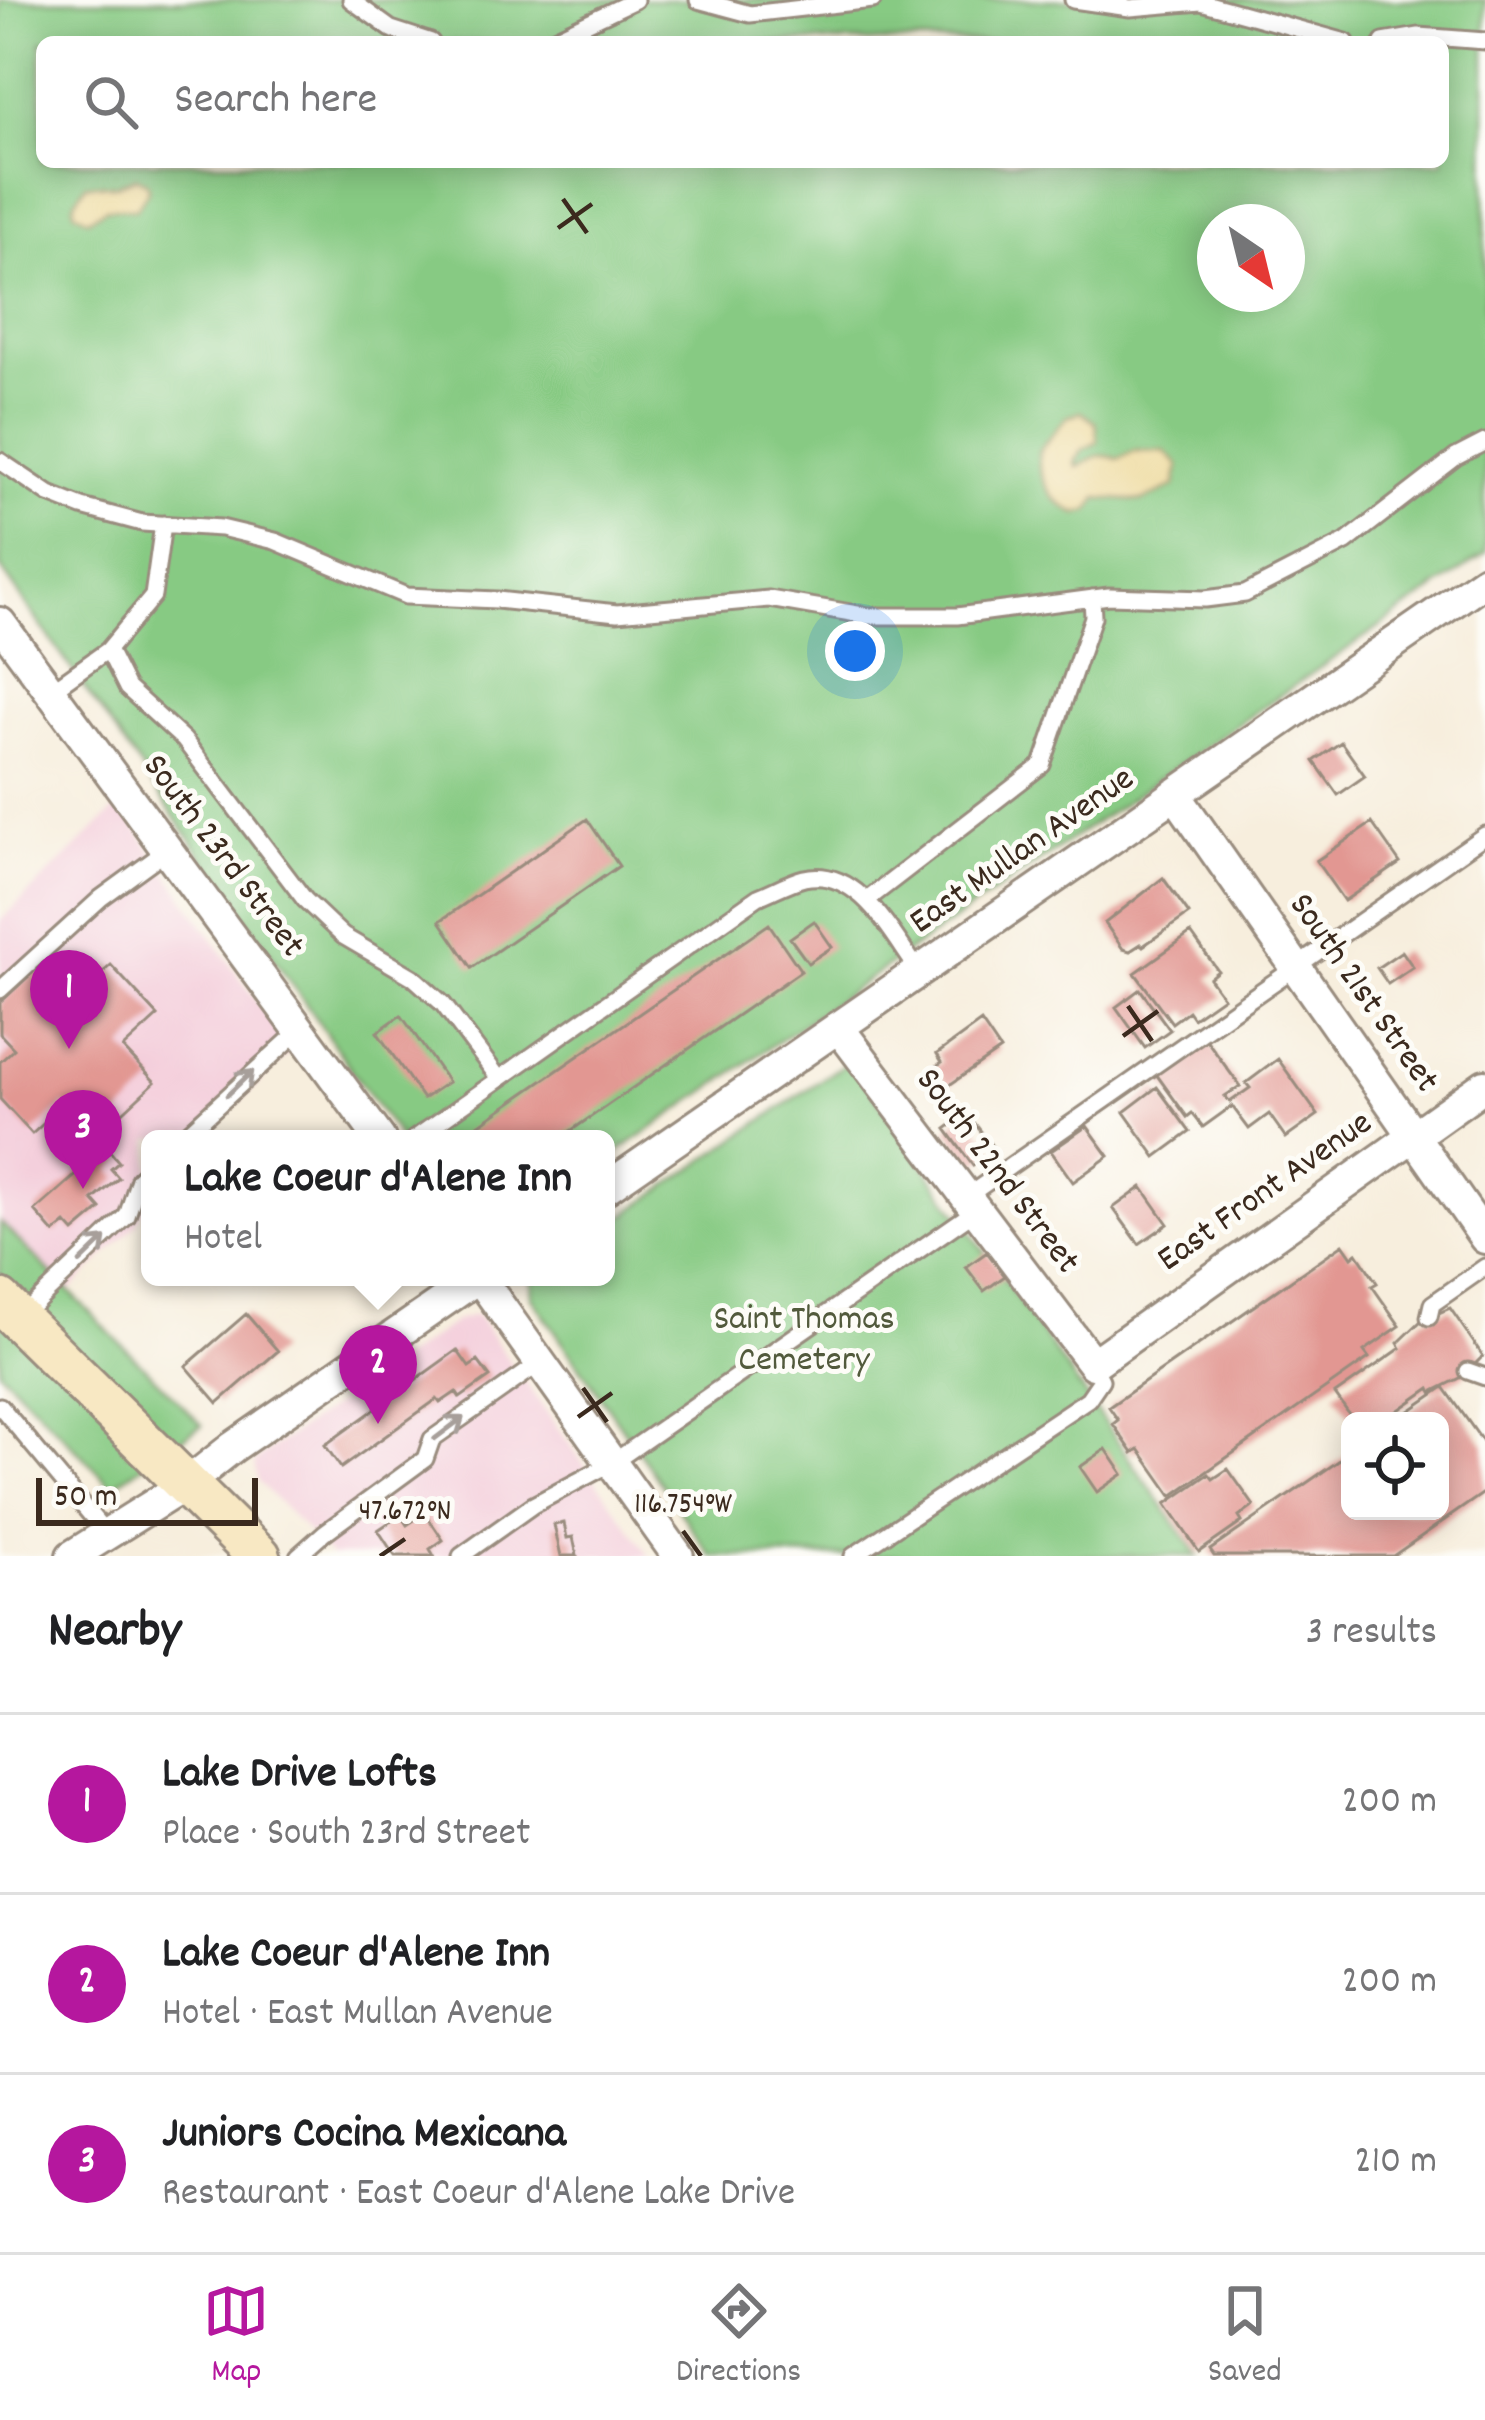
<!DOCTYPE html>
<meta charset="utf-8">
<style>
body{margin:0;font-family:Dekko,sans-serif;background:#f6f6f6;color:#202124}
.controls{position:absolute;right:36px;bottom:36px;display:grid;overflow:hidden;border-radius:18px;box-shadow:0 6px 30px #0003}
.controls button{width:108px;height:108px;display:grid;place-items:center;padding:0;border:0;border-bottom:3px solid #e0e0e0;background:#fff;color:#202124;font:60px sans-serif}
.compass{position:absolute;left:1197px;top:204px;width:108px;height:108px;border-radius:50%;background:#fff;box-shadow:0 6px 30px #0003;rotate:145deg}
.scale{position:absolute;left:36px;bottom:30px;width:222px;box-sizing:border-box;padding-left:12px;border:6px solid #3b2a1e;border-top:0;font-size:33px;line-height:42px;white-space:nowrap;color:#3b2a1e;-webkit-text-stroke:9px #fdfcf7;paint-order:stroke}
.you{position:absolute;left:855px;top:651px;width:42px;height:42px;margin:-30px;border:9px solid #fff;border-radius:50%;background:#1a73e8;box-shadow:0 0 0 18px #1a73e833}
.badge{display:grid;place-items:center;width:78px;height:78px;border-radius:50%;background:#b5179e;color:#fff;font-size:39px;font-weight:700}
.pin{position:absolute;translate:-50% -99px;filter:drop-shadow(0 3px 6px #0008)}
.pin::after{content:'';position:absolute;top:63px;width:42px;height:36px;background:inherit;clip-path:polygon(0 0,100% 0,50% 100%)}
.popup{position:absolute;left:141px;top:1130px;width:474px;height:156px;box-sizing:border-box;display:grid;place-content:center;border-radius:18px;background:#fff;filter:drop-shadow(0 3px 9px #0005);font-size:39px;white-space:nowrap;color:#757577}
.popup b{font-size:45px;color:#202124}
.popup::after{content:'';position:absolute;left:50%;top:100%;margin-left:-24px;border:24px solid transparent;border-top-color:#fff}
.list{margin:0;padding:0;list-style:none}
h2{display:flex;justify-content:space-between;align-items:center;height:156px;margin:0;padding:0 48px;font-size:51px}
h2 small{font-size:39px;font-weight:400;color:#757577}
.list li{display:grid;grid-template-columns:78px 1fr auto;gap:36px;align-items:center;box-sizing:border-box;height:180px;padding:0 48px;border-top:3px solid #e0e0e0}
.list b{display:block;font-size:45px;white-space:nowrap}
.list p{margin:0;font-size:39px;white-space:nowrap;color:#757577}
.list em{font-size:39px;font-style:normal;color:#757577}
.icon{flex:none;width:66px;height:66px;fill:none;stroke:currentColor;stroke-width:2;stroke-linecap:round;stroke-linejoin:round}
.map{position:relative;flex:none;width:1485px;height:1556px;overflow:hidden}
.search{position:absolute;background:#fff;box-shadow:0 6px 30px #0003;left:36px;right:36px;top:36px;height:132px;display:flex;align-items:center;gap:30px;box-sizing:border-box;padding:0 42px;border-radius:18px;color:#757577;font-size:45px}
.sheet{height:696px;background:#fff}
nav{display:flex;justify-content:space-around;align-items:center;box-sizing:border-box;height:168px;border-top:3px solid #e0e0e0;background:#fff;font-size:33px;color:#757577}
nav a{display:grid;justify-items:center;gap:6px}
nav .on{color:#b5179e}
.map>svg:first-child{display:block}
.built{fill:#f4cfdc}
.green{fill:#87ca83;stroke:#617a50;stroke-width:3;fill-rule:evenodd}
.sand{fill:#eeda9e;stroke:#94825e;stroke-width:3}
.building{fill:#e29792}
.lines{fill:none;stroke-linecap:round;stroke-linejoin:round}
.lane-casing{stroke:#998c7e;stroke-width:21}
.street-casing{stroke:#998c7e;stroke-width:36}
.secondary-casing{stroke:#998c7e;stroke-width:48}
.lane{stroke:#fff;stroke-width:15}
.street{stroke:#fff;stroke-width:30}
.secondary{stroke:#f8e8c3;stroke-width:42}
.oneway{stroke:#a79f9a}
.ticks{fill:none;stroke:#3b2a1e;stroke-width:4.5}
.labels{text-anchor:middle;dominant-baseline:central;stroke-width:10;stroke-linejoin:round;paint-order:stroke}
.street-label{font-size:36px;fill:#3b2a1e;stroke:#fdfcf7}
.park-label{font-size:36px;fill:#525a3c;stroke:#fdfcf7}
.ticks-label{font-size:30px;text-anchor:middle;fill:#3b2a1e;stroke:#fdfcf7;stroke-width:10;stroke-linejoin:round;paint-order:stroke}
</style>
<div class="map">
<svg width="1485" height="1556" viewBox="0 0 1485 1556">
<rect width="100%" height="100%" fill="#fdfcf7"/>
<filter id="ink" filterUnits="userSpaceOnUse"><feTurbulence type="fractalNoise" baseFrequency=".00833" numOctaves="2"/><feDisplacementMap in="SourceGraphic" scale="24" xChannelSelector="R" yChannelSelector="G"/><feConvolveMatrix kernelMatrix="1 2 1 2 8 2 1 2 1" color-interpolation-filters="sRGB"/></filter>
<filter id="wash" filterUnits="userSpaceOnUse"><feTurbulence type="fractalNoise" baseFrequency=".004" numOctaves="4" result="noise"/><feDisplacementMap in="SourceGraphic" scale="48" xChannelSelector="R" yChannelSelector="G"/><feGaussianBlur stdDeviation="2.7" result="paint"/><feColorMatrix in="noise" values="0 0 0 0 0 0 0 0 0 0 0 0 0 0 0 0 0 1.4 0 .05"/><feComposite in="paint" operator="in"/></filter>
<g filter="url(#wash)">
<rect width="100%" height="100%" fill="#f7eedd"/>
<!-- built -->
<path class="built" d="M120,805l171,246 -89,88h-52v56l-14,30 -68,67 -68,-70v-301z
M473,1315l5,2 172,239h-319l-73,-75 -4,-17 7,-8 197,-136z"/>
<!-- green -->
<path class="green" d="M0,0h1485v554l-879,606v-21h-206l-400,-572zM42,42h1401v120h-1401zM1215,222h72v72h-72z
M850,1060l348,496h-487l-180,-260 1,-18 74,-1v-49z
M0,1222l202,203 -90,61 -112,-115z"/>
<!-- sand -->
<path class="sand" d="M137,177l10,6 1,8 -12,18 -29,-1 -19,11 -14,-8v-8l12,-19 29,1z
M1081,412l15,11 2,19 -15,8 -8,12 2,5c17,-7 19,-16 41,-8l17,-8h29l15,14 -4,21 -33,15 -44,-3 -9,13 -12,3c-24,-10 -42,-38 -38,-64l28,-33z"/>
<g id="blocks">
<!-- building -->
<path class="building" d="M1341,742l24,34 -27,19 -24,-34z
M587,819l32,47 -147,102 -32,-47z
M1372,823l28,40 -56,38 -28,-40z
M1163,878l26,36 -46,32 -2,-2 -11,7 -7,-2 -18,-26z
M814,921l18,26 -24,16 -18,-25z
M769,924l32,47 -242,168h-101z
M1191,933l27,38 -9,7 14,19 -30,21 -5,-7 -16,12 -37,-50z
M1402,951l11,16 -25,17 -11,-16z
M45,961l32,35 34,-31 47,51 -35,32 32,34 -59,55 -31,-33 -33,30 -32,-35v-37l14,-13 -14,-15v-31z
M1140,989l30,41 -25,18 -29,-41z
M401,1015l47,67 -25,17 -46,-67z
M981,1022l19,28 -52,36 -13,-19 7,-5 -5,-8z
M1205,1038l35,48 -15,10 5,6 20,-14 -4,-5 32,-24 40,56 -32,23 -17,-24 -20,15 -17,-23 -29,21 -11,-14 -5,4 -31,-43z
M1157,1087l33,45 -34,25 -32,-45z
M967,1113l28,37 -22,16 -27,-37z
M1087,1126l22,30 -36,26 -22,-31z
M107,1148l12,14 -8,7 8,9 -26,22 8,9 -27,23 -8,-9 -12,10 -19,-22z
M1142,1187l26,37 -29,20 -26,-36z
M1343,1244l9,13 5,-4 20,30 -5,3 28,40 -36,25 5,7 -197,138 -33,-47 -6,4 -20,-29 5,-4 -9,-13z
M987,1252l18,24 -21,15 -18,-24z
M1450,1308l33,48 -21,21 -30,15 -2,-4 -47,33h-29l-19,-27 66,-46 -3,-5 24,-23z
M246,1314l32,37 -60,52 -32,-37z
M457,1350l12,17 9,-6 12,16 -30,21 -4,-6 -16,11 -3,-4 -96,69 -16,-23z
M1444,1387l41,58v47l-92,64h-179l-4,-6 140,-97v58h90v-90h-45z
M1106,1449l17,25 -26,18 -17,-25z
M1228,1469l26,37 -15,11 3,5 -43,30 -33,-48 43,-30 4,5z
M425,1513l18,27 -13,9 4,7h-39l-17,-26 22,-15 7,10z
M564,1523l3,15 6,-1 4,19h-16l-7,-31z"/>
</g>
</g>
<g filter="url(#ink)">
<use href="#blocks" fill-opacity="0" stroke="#998c7e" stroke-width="3"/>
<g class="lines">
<!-- lane casing -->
<g class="lane-casing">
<path id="lane" d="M351,0l40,29 40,13
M698,0l52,14 123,-14
M1073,0l57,8 71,-6 145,40
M546,42l89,-42
M1383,42l36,-6 66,5
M0,461l49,33 33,13 60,16 79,5 54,13 131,55 91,4 120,13 152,-14 100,17h88l152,-20 96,3 40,-5 101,-52 110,-85 29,-15
M108,650l19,38 57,52 121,160 38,36 70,41 30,27 55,73
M49,692l59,-42 45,-54 10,-72
M867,900l175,-135 51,-148 -1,-19
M0,990l101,-92 66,-48
M181,1139l120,-110
M414,1139l344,-242c15,-6 31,-15 46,-19 55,-12 88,57 115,93
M966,1197l519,-362
M1429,1317l3,-13 53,-37
M20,1318l107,-102 12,-37 11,-10
M1468,1371l17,6
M0,1406l106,127
M298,1556l26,-23 101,-74 7,-20 108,-76
M461,1556l72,-51 79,-42 363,-252
M853,1556l235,-157 13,-19 -8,-16"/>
</g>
<!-- street casing -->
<g class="street-casing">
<path id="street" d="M0,623l380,516
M1175,794l310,444
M838,1027l255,337 392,-279
M606,1188l879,-608
M479,1277l199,279
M72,1556l113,-71 48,-38 246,-170"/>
</g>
<!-- secondary casing -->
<g class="secondary-casing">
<path id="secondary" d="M0,1301l259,255"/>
</g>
<!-- lane -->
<use href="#lane" class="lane"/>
<!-- street -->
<use href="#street" class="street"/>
<!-- secondary -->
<use href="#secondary" class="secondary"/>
</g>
<!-- one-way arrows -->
<defs><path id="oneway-shaft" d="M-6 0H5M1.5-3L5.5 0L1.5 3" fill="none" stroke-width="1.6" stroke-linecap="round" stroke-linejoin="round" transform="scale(3)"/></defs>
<g class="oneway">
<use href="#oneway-shaft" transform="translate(240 1083) rotate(-44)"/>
<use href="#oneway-shaft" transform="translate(93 1250) rotate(-44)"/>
<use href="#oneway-shaft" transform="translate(449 1428) rotate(-37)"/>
</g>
</g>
<!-- ticks -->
<path class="ticks" d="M563,199l24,34M558,228l34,-24M1128,1006l24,35M1123,1036l35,-25M583,1388l24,34M578,1417l34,-24M683,1531l18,25M380,1556l25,-17"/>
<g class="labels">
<!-- street labels -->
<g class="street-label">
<text transform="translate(1023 852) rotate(-35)">East Mullan Avenue</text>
<text transform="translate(222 857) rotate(53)">South 23rd Street</text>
<text transform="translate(1362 994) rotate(55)">South 21st Street</text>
<text transform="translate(996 1172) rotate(53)">South 22nd Street</text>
<text transform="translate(1266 1193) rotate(-35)">East Front Avenue</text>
</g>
<!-- park labels -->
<g class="park-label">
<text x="804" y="1321">Saint Thomas<tspan x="804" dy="41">Cemetery</tspan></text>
</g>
</g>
<g class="ticks-label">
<text x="683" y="1512">116.754°W</text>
<text x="405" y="1519">47.672°N</text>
</g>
</svg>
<div class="controls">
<button><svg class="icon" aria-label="locate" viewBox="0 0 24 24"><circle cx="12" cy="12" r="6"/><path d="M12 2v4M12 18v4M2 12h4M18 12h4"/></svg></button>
</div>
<svg class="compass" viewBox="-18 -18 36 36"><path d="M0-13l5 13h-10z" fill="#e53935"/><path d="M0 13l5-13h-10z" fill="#757577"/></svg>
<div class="scale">50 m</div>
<div class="you"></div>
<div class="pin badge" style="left:69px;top:1049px">1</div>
<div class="pin badge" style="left:378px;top:1424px">2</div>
<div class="popup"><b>Lake Coeur d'Alene Inn</b>Hotel</div>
<div class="pin badge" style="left:83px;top:1189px">3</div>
<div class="search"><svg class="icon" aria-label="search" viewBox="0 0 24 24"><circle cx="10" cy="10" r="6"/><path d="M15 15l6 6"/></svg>Search here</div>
</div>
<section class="sheet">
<h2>Nearby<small>3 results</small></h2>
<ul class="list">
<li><span class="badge">1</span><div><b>Lake Drive Lofts</b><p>Place · South 23rd Street</p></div><em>200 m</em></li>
<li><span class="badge">2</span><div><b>Lake Coeur d'Alene Inn</b><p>Hotel · East Mullan Avenue</p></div><em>200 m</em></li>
<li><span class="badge">3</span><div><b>Juniors Cocina Mexicana</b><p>Restaurant · East Coeur d'Alene Lake Drive</p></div><em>210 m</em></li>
</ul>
</section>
<nav>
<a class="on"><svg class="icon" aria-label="map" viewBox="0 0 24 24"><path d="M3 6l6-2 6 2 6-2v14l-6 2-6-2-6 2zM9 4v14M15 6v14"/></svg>Map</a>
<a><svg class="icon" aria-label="directions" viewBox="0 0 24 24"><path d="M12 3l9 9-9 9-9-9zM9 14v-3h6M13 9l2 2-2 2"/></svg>Directions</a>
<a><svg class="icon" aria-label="saved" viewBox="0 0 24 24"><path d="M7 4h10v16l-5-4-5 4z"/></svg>Saved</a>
</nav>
